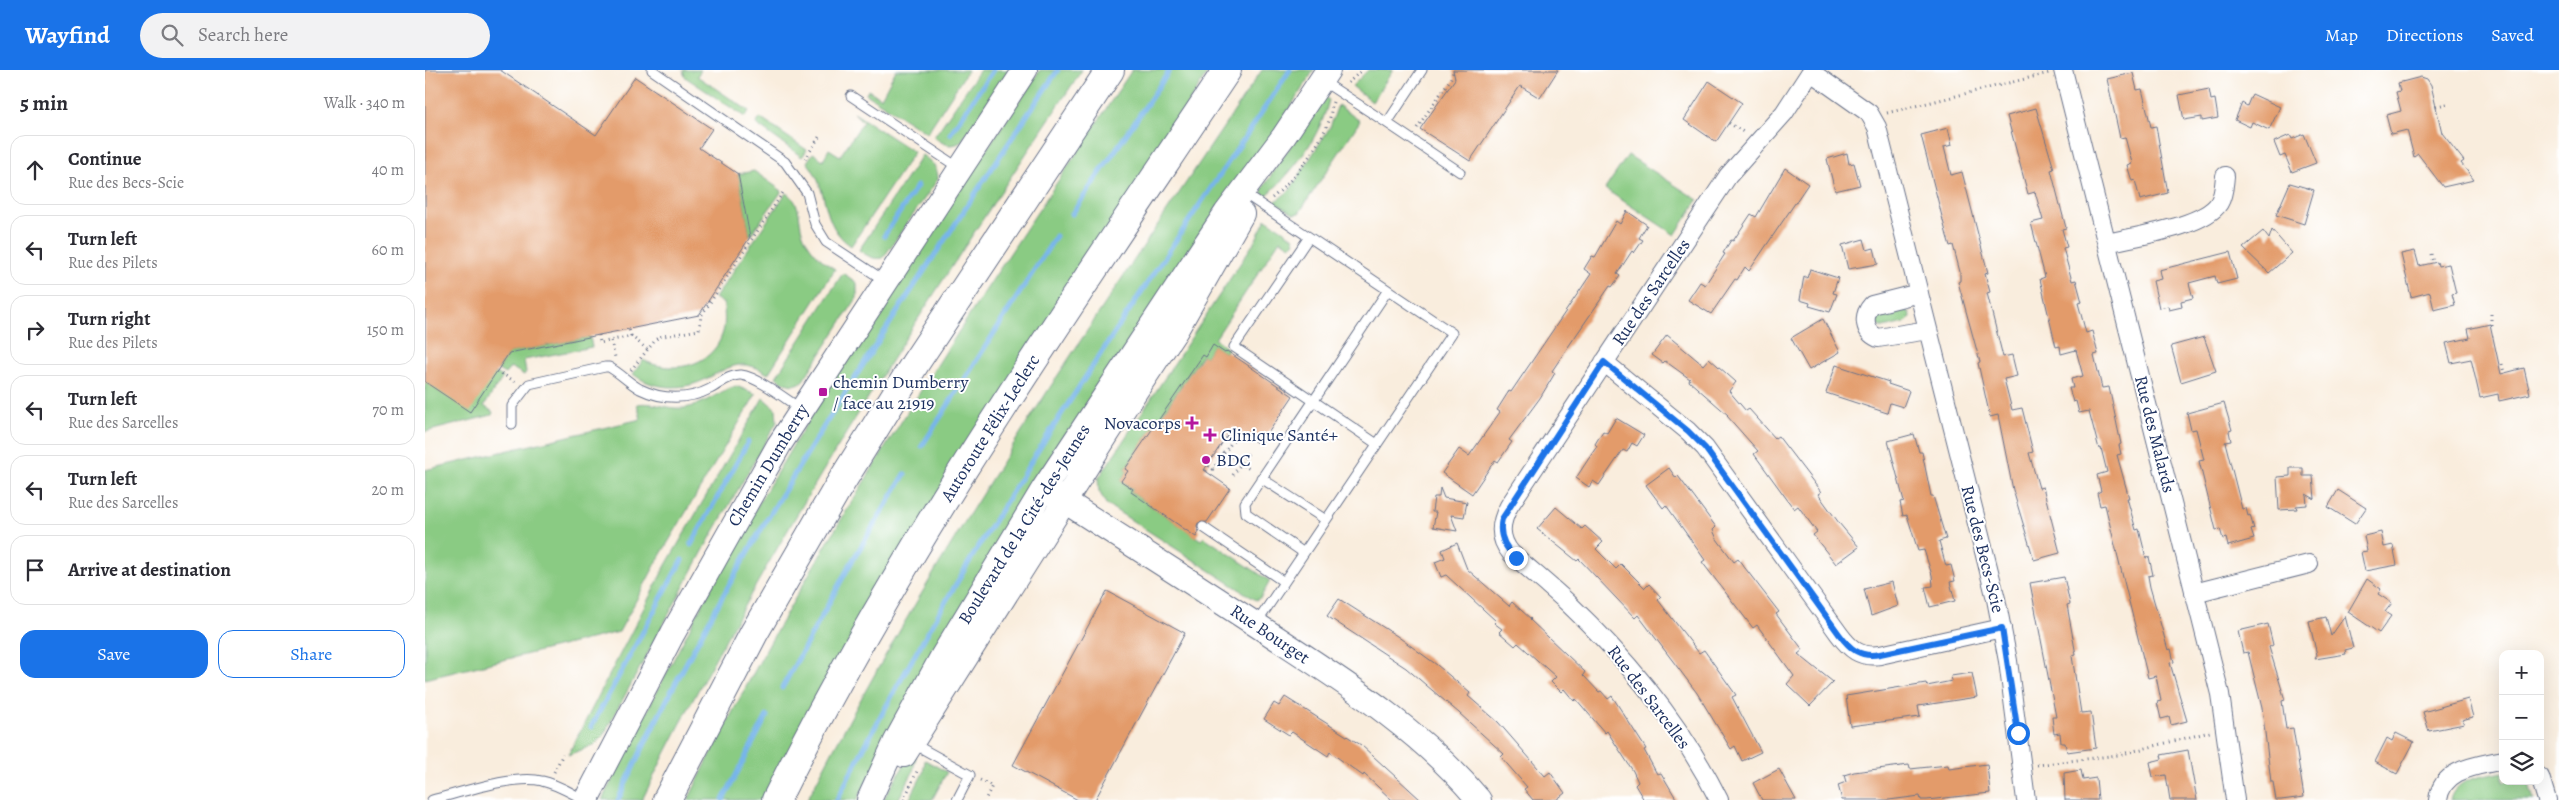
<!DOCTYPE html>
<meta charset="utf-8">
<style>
body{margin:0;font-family:Alegreya,serif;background:#f2f2f3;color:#2b2b33}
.controls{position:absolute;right:15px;bottom:15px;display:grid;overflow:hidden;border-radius:10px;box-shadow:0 5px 20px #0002}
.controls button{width:45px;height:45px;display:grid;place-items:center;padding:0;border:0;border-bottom:1px solid #e1e1e2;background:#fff;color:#2b2b33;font:25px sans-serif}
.stop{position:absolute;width:15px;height:15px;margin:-11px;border:4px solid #1a73e8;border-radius:50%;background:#fff}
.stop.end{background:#1a73e8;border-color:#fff;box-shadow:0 1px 5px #0008}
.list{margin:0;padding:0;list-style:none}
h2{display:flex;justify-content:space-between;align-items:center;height:65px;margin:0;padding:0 20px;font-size:21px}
h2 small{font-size:16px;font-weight:400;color:#7c7c81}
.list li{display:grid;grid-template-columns:32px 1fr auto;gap:15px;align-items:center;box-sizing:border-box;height:70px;margin:0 10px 10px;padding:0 10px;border:1px solid #e1e1e2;border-radius:15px}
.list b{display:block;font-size:19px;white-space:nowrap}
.list p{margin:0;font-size:16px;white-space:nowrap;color:#7c7c81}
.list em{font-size:16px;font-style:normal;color:#7c7c81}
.actions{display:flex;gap:10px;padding:15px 20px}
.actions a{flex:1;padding:11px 0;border:1px solid #1a73e8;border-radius:15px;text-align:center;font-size:18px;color:#1a73e8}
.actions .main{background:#1a73e8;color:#fff}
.icon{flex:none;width:28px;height:28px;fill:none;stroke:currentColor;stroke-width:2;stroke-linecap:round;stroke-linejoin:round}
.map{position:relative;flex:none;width:2134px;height:730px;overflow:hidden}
header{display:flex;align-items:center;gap:30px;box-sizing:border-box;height:70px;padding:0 25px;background:#1a73e8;color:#fff}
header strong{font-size:24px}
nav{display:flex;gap:28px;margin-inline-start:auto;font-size:18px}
.search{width:350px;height:45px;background:#f2f2f3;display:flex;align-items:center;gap:12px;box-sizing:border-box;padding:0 18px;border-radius:28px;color:#7c7c81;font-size:19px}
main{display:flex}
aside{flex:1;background:#fff}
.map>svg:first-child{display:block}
.green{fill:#8acb83;stroke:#527d70}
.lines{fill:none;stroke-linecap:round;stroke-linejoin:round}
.stream{stroke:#77b5ea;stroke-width:5}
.building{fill:#e39b6a}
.lane-casing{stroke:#69728a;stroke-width:11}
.street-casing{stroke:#69728a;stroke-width:20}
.secondary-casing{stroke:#69728a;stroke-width:26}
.highway-casing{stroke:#69728a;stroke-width:30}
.path{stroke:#69728a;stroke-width:3;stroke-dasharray:1 4;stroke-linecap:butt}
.lane{stroke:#fff;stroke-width:9}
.street{stroke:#fff;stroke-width:18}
.secondary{stroke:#fff;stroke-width:24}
.highway{stroke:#fff;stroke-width:28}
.route{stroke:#1a73e8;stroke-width:6}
.poi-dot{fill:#b5179e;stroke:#fff;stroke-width:2}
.labels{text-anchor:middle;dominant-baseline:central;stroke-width:4;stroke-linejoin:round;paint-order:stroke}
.street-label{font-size:18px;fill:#1b2f5e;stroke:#fff}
.poi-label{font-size:18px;fill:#1b2f5e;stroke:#fff;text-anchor:start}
</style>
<header>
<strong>Wayfind</strong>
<div class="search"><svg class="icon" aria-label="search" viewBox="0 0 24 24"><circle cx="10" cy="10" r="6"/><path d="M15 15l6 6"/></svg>Search here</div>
<nav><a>Map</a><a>Directions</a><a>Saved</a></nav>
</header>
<main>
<aside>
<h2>5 min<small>Walk · 340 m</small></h2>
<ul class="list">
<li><svg class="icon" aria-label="ahead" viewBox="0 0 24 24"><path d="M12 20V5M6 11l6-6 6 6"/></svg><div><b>Continue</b><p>Rue des Becs-Scie</p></div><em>40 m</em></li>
<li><svg class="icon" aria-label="left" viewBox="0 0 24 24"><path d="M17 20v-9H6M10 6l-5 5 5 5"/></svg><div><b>Turn left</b><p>Rue des Pilets</p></div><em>60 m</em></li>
<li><svg class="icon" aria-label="right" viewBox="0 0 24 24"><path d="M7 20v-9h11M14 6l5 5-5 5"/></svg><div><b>Turn right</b><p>Rue des Pilets</p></div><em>150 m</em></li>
<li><svg class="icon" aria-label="left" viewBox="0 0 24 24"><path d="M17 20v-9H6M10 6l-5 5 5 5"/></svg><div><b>Turn left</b><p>Rue des Sarcelles</p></div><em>70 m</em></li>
<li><svg class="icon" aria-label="left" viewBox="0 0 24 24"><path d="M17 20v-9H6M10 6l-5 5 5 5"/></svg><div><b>Turn left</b><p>Rue des Sarcelles</p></div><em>20 m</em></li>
<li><svg class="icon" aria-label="arrive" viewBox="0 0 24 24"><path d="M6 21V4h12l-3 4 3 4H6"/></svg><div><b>Arrive at destination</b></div></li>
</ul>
<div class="actions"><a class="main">Save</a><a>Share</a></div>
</aside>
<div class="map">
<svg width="2134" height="730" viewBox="0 0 2134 730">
<rect width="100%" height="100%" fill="#fff"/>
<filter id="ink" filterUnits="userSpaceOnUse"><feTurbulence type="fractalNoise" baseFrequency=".02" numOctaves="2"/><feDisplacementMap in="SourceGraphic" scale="10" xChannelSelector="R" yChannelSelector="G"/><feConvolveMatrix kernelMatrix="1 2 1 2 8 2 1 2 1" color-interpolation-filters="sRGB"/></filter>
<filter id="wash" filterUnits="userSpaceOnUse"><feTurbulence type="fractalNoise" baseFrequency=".0096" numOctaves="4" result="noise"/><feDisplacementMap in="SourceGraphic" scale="20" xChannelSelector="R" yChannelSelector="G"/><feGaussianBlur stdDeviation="1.12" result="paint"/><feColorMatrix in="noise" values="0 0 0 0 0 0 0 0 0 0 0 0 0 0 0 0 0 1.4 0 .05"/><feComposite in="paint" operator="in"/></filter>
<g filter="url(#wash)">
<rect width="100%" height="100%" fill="#f9eddd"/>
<!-- green -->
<path class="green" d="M258,0h18l-4,6 52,35 -4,6 -60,-40z
M471,0h72l-41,63 -61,-39 2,-4 13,8z
M555,0h30l-49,72c-11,6 -18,2 -27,-5z
M615,0h42c-158,236 -315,474 -440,730h-40c51,-101 101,-201 158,-299 86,-148 185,-289 280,-431z
M707,0h77l-446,730h-75c125,-257 286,-493 444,-730z
M837,0h52l-418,656 -39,74h-50c131,-256 295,-492 455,-730z
M943,0h25l-21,32 -20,-16z
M902,28l2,2c-9,37 -35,71 -63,96l-4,-2v-5l60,-90z
M913,35l22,16 -61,92 -5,1 -19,-12 15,-12 40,-63z
M429,43l60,39 -63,94c-32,-22 -20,-55 -44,-84l6,-9 10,7 6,-11 11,7 23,-34z
M335,48l47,32 -5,7 -46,-33z
M497,85c10,7 16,12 16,24l-55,79c-9,2 -16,-2 -24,-8z
M1203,85l70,45 -23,35 -70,-46z
M329,101l28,20 -32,45 -12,-62z
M361,123c15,9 12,23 16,38 5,16 19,30 33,38l-67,105c-28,-18 -39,-6 -64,6 -23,11 -52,9 -71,-6l10,-14c27,14 68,8 79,-25 4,-11 2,-20 2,-31l-9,-6z
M841,149l27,18 2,5 -5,4 -10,-6 -65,99 13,10 -3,4 -12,-8 -7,12 -4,-2 -77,114 3,2 -7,10 12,8 -2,3 70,48 3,-3 66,44 -9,16 -5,3 -150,-96 -7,-13 -1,-12 157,-238z
M418,203l14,10v15l-55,84c-11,6 -17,1 -26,-5z
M1477,239l8,4 1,4 -7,6 -21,5 -6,-3 -1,-6 5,-5z
M165,267l2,10 -68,13 2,12 -2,3 -13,-8 -6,7 -7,-4 11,-17z
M71,303l7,4 -19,29 9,6 -1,3 -67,17v-50z
M311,316l20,8 -96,162 -41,76 -194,47v-209l216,-51 -4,-15c16,-3 32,6 48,4 19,-3 34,-17 51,-22z
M338,328l13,11 1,13 -68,118 -106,196 -9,9 -26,10 98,-190z
M491,686l-3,16 -15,28h-15l26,-43z
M500,690l22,12 -15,28h-23l14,-27z
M2078,702v9h25l6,19h-84c6,-23 33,-23 53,-28z"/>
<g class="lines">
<!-- stream -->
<path class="stream" d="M525,64l43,-64
M647,144l98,-144
M459,166l33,-50
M497,376l134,-210
M266,475l57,-103
M357,618l69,-125 54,-89
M166,657l91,-167
M193,730c87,-189 199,-367 314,-541 42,-63 83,-127 126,-189
M298,730l44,-84
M412,730c129,-256 294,-492 453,-730"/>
</g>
<g id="blocks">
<!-- building -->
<path class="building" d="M0,0h75l96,65 39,-58 77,52 -13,19 39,26 12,63 -51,78 -190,38 -39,59 -45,-30z
M1028,0h105l-18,28 -20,-12 -50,75 -50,-32 35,-50z
M1708,3l4,17 5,-1 9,38 5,-1 12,67 -28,7 -5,-20 -3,1 -5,-16 5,-2 -7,-26 -5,1 -13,-59z
M1996,7l6,2 4,6 11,48 22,28 -3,2 13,17 -31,7 -25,-33 -4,3 -7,-27 -16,4 -5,-19 15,-4 -5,-19 4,-1 -2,-8z
M1284,11l33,22 -26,39 -32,-22z
M1784,19l2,11 4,-1 3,19 -16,3v-4l-18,3 -5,-25z
M1827,24l28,13 -11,23 -17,-8 -2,5 -15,-7 7,-17 5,3z
M1611,38l18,61 -3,1 15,58 -4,1 5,18 -4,1 9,33 4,-1 6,22 -4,1 8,30 6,-2 6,23 -4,1 8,33 7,-1 12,57 -2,1 2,9 -4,1 12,43h-2l9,32 3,-1 7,29 3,-1 4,18 -5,1 2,11 18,63 3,-1 3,13 -4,1 17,58 -16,4 -2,-8 -8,2 -4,-17 4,-1 -5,-25 -8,2 -43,-173 -5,1 -3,-13 4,-2 -4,-16 10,-3 -6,-24 -2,1 -10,-38 -10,2 -3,-12 -3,1 -4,-14h4l-2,-9 12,-3 -7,-26 -15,4 -1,-8 -4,1 -16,-68 5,-2 -14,-54 12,-3 -8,-28 -7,2 -21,-78z
M1523,58l4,17 -8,2 7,28 11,-3 26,101 -3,1 5,18 -3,1 16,64 9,-2 5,21 -13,3 8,31 10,-2 11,44 -4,1 10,35 4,-1 17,66 -26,7 -21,-70 -15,-75 -8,2 -12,-54 2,-1 -22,-80 2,-1v-9l-7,-27 -3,1 -3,-10 -26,-101z
M1879,64l12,29 -24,9 -7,-17 -5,2 -6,-15 16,-7 2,4z
M1422,83l2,11 5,-1 6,22 -25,6 -8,-32z
M1360,98l23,16 -59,87 -4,-4 -8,13 -2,-1 -24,35 -23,-14 12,-18 5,3 20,-31 -2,-1 8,-13 2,1 18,-27 5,3z
M1865,113l24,7 -10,34 -28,-9z
M1202,141l20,14 -8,13 4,2 -9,13 -2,-2 -15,23 3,2 -8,11 -2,-1 -42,61 -16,24 3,2 -15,25 -31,42 3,2 -14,20 -3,-2 -23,34 -30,-21 17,-24 10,7 31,-44 -3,-2 12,-19 2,1 80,-118 -7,-5 8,-13 3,1 21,-36 4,3z
M1847,160l20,23 -23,20 -26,-25 20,-17 6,8z
M1439,169l3,11 7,-2 4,16 -30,5 -6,-24z
M1990,181l4,15 18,-4 1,4 11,-2 7,29 -4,1 3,11 -21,5 -4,-18 -19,5 -10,-43z
M1805,182l7,27 -20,5 -2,-8 -26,7 4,15 -12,3 1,6 -13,3 -1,-4 -9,2 -6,-27 8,-2 -2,-9z
M1385,199l28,9 -5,15 4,1 -7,18 -21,-6 1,-3 -10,-3 4,-24 3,2z
M1398,249l17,33 -31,18 -18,-32z
M2065,254l11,50 23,-6 6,26 -31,7 -1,-7 -18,4 -9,-39 -20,4 -5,-20 24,-5 -2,-9z
M1242,265l36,30 6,-7 27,24 -7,9 17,20 3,-2 26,29 3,-2 43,56 -3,2 21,29 20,24 -23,17 -23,-29 4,-3 -19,-26 -4,3 -40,-55 4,-3 -31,-35 1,-1 -39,-34 1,-2 -25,-18 -2,2 -11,-8z
M1779,267l12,34 -35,11 -10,-36z
M788,275l12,8 2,-2 66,45 -33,49 -27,-18 -29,43 26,18 -23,34 -9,1 -1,4 2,5 -3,5 -65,-45 2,-3 -12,-8 7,-10 -3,-2 78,-114 3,2z
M1411,295l53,17 -1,2 21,7 -6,16 -13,-4 -3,10 -61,-20z
M1799,333l8,27 -3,1 2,10 -6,1 17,67 4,-1 2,8 2,-1 4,14 -3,1 3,9 -26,7 -2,-8 -3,1 -3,-10 -4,1 -17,-69 5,-1 -8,-31 -5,1 -4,-17z
M1191,348l28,17 -7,11 -5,-3 -5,9 -4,-2 -24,35 -6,-4 -4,6 -13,-9 21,-32 -2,-2 8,-13 4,2z
M1489,364l5,18h3l9,44h2l13,43 -7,2 7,25 5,-1 4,16 -5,1 5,19 -25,6 -5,-20 8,-1 -1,-11 -8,-25 -6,1 -11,-36 -4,1 -3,-14 4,-1 -16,-60z
M1244,398l7,10 2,-2 38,51 -3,3 4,9 17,23 4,-3 41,53 -3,2 27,36 -5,4 35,28 -23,24 -23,-22 7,-8 -37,-51 -4,3 -51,-66 3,-2 -39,-55 -3,3 -17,-23z
M1865,398h13v8h10l2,23 -9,-5 1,11 -11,1 1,3 -18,1 -2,-33 13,-1z
M1015,418l4,10 23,4 -3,15 -13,-2 6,16 -24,-4 3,-15h-4l2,-15h5z
M1913,420l28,18 -11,16 -27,-17z
M1131,437l26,22 3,-3 18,16 -7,7 20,20 5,-5 24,24 4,-4 12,13 -3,3 41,53 5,-3 32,45 -4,2 29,55 -19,9 -7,-15 -4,3 -34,-56 -59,-78 -3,3 -56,-59 -2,2 -40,-32z
M1956,462l3,15 9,-2 4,20 -32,6 -4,-19 6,-1 -3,-15z
M1032,473l10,26 42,37 3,-4 19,17 -1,1 55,52 -2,3 16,17 2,-1 7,8 4,-3 34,53 -2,1 13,24 4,-1 16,27h-33l-9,-15 3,-3 -5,-11 -26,-40 -2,2 -29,-34 -2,2 -10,-12 -3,3 -10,-10 5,-5 -38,-34 -3,3 -16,-14 3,-3 -8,-6 2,-2 -50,-46 -5,2 -6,-15 10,-4 -3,-8z
M1639,507l6,27 -3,1 9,50 -4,1 9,57 10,-1 5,36 -29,4 -2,-9h-4l-1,-10 -6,1 -2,-17h4l-26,-134z
M1942,509l14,10 -3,5 14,9 -7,9 6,4 -12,17 -31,-21z
M1467,512l6,24 -27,10 -7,-27z
M682,521l78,42 -90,167h-17l-65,-35z
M914,529l58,37 40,29 33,28 -2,3 30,26 47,54 5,-4 15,21 -9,7h-23l-9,-11 3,-2 -26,-30 3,-3 -45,-41 -53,-45 -79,-52z
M1920,546l8,32 -8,2 1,4 -31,5 2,-4 -8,-34 17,-4 5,19z
M1843,554l5,21 -4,2 16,53 -3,1 4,28 7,-1 11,69 -23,3h-5l-3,-18h-2l-9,-74 -14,-56 -5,1 -5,-22z
M1547,603l5,24 -59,9 2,11 -70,9 -4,-30 80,-13 1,3 25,-5 -1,-5z
M860,627l76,48 60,55h-29l-28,-26 -1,2 -33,-24 -2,4 -36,-24 -3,3 -25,-16 10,-16 5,3z
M2043,629l5,18 -11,3 2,4 -35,7 -6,-19z
M1971,663l18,9 -17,32 -22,-12 12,-24 5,3z
M1763,680l9,50h-27l-4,-25 -13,2 -3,-15 12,-3 -1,-4z
M1562,694l3,29 -63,7h-6l-1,-4 -31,4h-47l-4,-15 8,-3 -2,-7 10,-3 55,-7 1,4 38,-4 1,4z
M1354,699l17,31h-34l-9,-17z
M1656,700l2,10 13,-2 2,22h-33l-1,-27z"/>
</g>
</g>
<g filter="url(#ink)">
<use href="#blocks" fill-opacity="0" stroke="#69728a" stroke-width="1"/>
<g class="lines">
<!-- lane casing -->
<g class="lane-casing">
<path id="lane" d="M227,0l133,92 22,31 8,31 11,18 59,39
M896,10l66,43 35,-53
M426,26l108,72
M962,53l73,49
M817,122l210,141 -196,291
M884,167l-75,110 143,97
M87,354v-18l17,-22 76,-17h4c11,6 20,16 31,22 22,11 49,11 70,0 10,-5 20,-15 31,-14 17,2 46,25 60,34
M836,408l65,42
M778,457l81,55
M879,483l-58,-40 -1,-10 143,-213
M487,673l58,32 -13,25
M7,730c28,-7 83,-26 110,-19 15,3 29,12 43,19"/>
</g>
<!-- street casing -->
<g class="street-casing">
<path id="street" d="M1638,0l157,624 15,106
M1386,2l58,41 8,14 119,472 12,62 18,139
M1682,173c28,-7 97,-16 112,-40 5,-8 5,-18 6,-27
M1494,223l-47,12c-10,11 -8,27 6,33l50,-8
M1179,292l84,69 17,17 134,186c11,15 21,24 41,21l122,-27
M1769,523l115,-29
M2115,707l7,23
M1294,730c-37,-74 -91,-140 -151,-197 -18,-17 -38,-33 -57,-50 -13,-16 -11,-30 -2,-47l219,-330 56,-63 28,-43
M2013,730c4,-32 39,-34 65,-40"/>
</g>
<!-- secondary casing -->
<g class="secondary-casing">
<path id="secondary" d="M627,423c72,46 145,93 217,140 75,49 152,97 210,167
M479,685l205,-324 67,-101 66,-116
M161,730l87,-167 106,-188 246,-375
M444,730l27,-59 46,-84 102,-169 182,-275 58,-77 44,-66"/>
</g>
<!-- highway casing -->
<g class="highway-casing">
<path id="highway" d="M242,730l87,-167 83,-144 79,-127 194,-292
M351,730c127,-257 292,-492 451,-730"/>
</g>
<!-- path -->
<path class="path" d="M923,13l14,-13
M2011,36l11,-2
M1462,43l162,-40
M1304,53l16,10
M992,58l33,-48 4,-10
M380,89l16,-25
M847,128c21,-17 47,-51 57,-77 2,-6 2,-13 4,-19
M2006,184l2,9
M2066,244v15
M174,265l1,8 31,-7 -2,-7
M206,266l17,14
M186,271l4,16
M2077,294l2,9
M206,300l27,-33 41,-7 2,-14 83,-125
M72,301l19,11
M793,379l33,21
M781,401l3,-5 4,3 23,-33 -5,-4 4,-4
M808,405l16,-23
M1612,695l81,-10 92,-23
M129,702l9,-18
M555,710l12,6 -7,14
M479,730l14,-31"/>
<!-- lane -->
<use href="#lane" class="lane"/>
<!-- street -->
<use href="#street" class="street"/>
<!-- secondary -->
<use href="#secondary" class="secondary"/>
<!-- highway -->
<use href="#highway" class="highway"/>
</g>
</g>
<g class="lines" filter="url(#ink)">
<!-- route -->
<path class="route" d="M1091,488c-12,-11 -18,-23 -14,-39l102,-157 84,69 17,17 134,186c11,15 21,24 41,20l122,-26 16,105"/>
</g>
<!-- markers -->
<g class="poi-dot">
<rect x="393" y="317" width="10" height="10" rx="2.5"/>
<path d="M764.5 345.5h5v5h5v5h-5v5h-5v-5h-5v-5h5z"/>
<path d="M782.5 357.5h5v5h5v5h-5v5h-5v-5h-5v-5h5z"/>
<circle cx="781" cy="390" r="5"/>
</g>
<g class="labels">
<!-- street labels -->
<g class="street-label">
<text transform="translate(1226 222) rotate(-56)">Rue des Sarcelles</text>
<text transform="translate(565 358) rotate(-58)">Autoroute Félix-Leclerc</text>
<text transform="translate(1730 364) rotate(76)">Rue des Malards</text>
<text transform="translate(343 395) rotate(-59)">Chemin Dumberry</text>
<text transform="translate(599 454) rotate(-58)">Boulevard de la Cité-des-Jeunes</text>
<text transform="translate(1558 479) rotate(76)">Rue des Becs-Scie</text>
<text transform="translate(845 564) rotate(34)">Rue Bourget</text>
<text transform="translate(1224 627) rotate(53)">Rue des Sarcelles</text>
</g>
<!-- poi labels -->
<g class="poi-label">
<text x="408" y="312">chemin Dumberry<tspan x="408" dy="21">/ face au 21919</tspan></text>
<text x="756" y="353" text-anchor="end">Novacorps</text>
<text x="796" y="365">Clinique Santé+</text>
<text x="791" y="390">BDC</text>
</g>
</g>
</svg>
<div class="controls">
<button>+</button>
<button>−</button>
<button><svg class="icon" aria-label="layers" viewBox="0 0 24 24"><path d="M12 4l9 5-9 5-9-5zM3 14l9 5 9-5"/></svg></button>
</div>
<div class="stop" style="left:1593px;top:663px"></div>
<div class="stop end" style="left:1091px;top:488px"></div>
</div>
</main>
